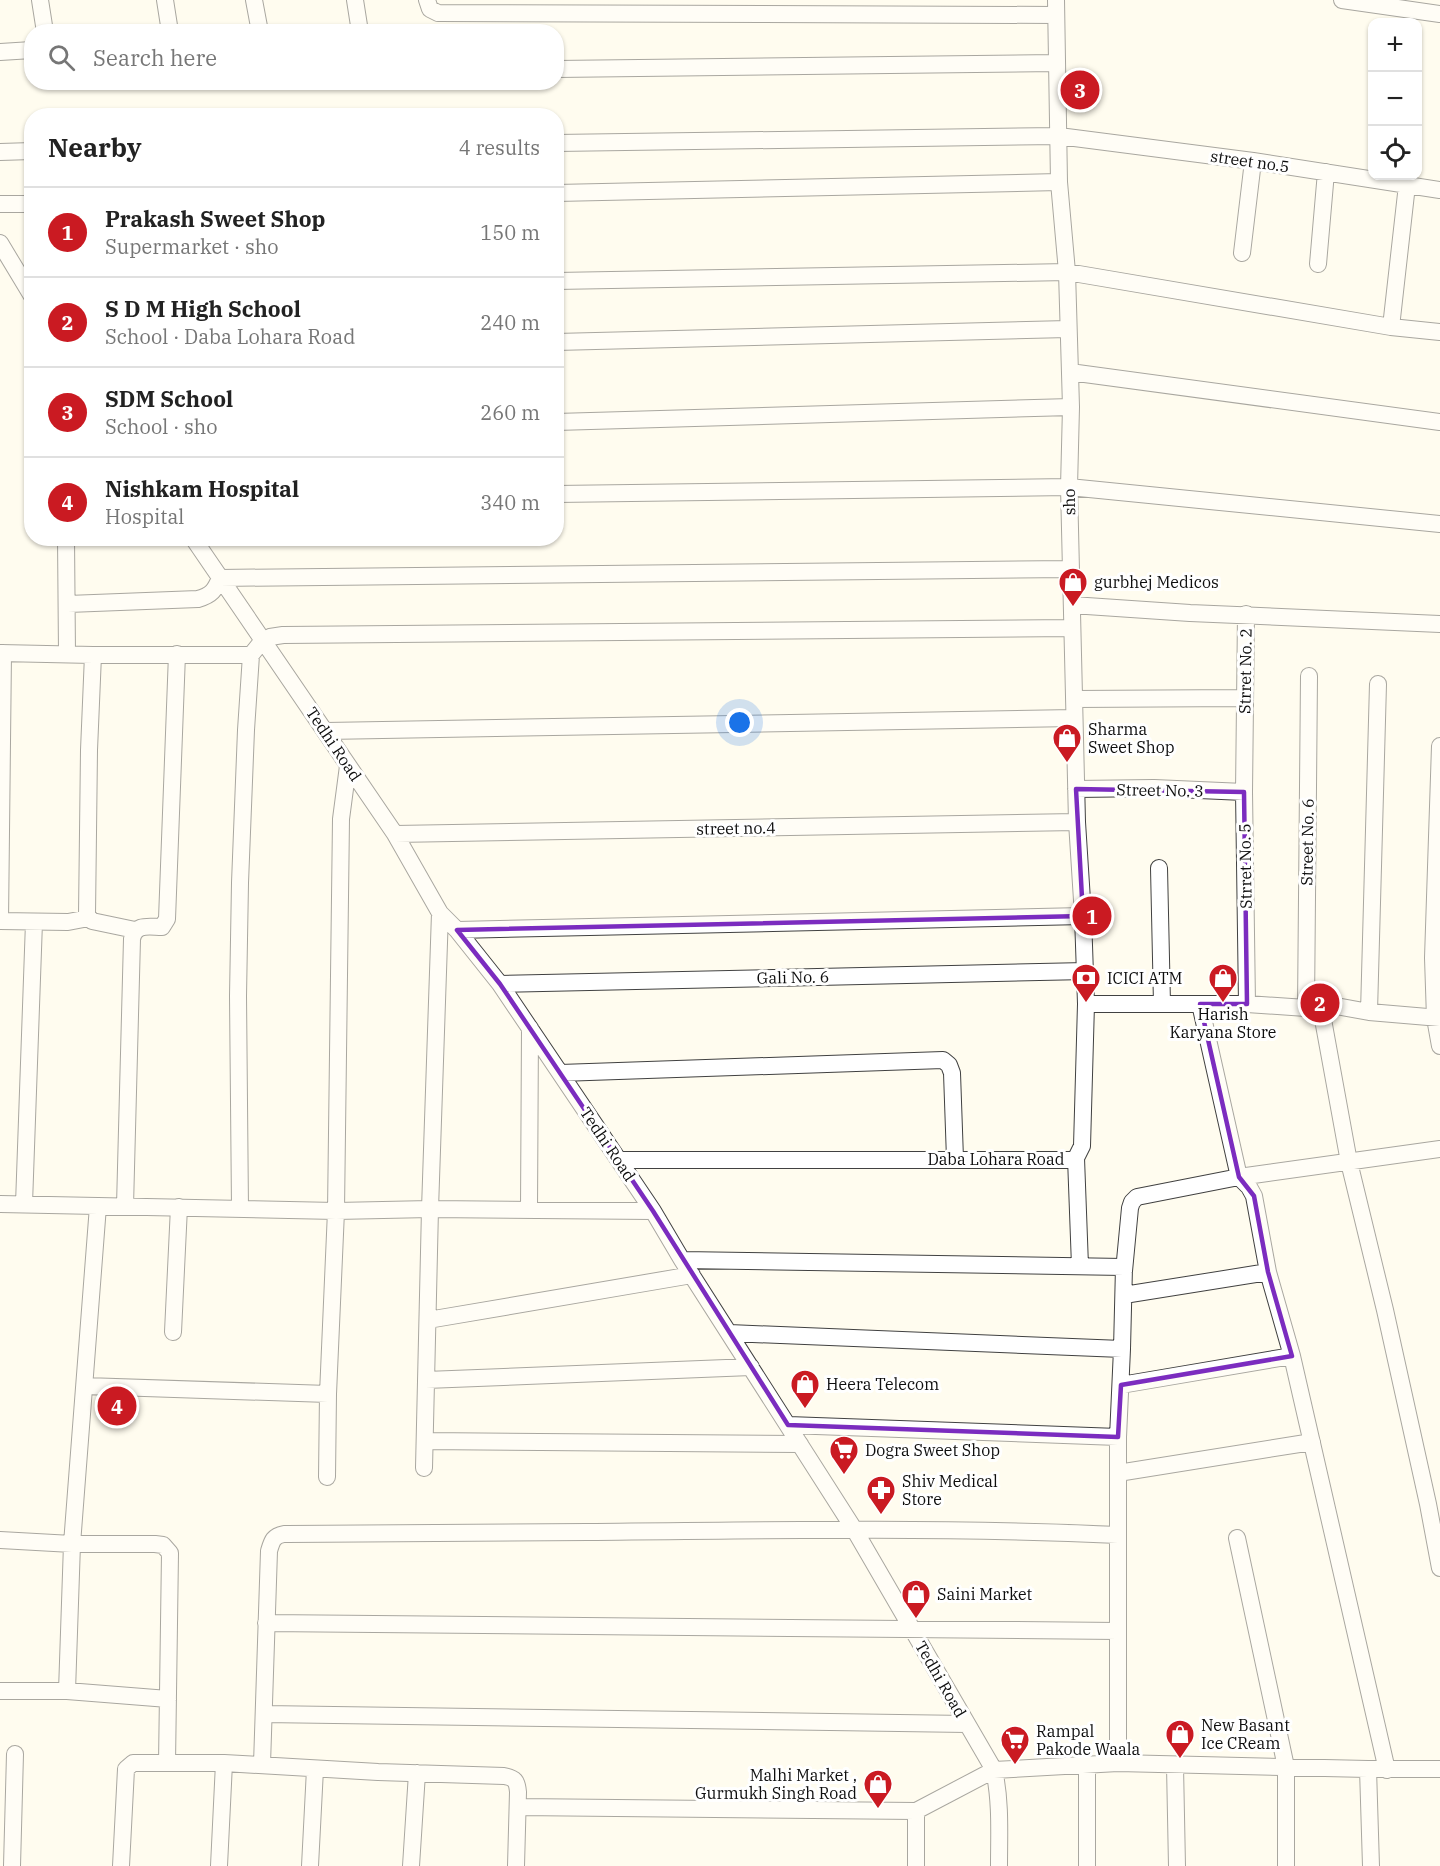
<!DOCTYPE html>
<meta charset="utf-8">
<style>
body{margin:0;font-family:"IBM Plex Serif",serif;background:#f2f2f2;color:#222}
.controls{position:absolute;right:18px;top:18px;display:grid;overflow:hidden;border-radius:12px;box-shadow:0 2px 4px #0004}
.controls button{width:54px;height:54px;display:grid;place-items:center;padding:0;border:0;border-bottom:2px solid #e0e0e0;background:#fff;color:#222;font:30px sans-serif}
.you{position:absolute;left:740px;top:723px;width:21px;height:21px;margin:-15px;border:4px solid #fff;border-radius:50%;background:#1a73e8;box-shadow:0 0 0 9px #1a73e833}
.badge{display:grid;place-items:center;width:39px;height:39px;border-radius:50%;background:#ca1a22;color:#fff;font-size:20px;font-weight:700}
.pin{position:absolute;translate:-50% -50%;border:3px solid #fff;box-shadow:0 2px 6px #0006}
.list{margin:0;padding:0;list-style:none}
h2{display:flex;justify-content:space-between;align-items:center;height:78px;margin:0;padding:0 24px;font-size:26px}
h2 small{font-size:20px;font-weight:400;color:#767676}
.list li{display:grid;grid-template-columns:39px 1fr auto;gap:18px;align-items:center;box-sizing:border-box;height:90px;padding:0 24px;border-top:2px solid #e0e0e0}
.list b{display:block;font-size:22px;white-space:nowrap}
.list p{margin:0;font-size:20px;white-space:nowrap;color:#767676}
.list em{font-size:20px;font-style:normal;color:#767676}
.icon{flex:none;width:33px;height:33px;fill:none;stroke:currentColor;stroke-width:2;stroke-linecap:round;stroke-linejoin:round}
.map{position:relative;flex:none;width:1440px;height:1866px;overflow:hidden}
.search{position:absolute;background:#fff;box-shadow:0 2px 4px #0004;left:24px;top:24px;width:540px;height:66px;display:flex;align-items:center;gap:15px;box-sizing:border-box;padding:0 21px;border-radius:24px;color:#767676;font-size:22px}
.panel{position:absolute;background:#fff;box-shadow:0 2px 4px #0004;left:24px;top:108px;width:540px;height:438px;border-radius:24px}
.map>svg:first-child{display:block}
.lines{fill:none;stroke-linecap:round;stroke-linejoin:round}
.street-casing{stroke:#414141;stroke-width:18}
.street{stroke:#fff;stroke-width:16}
.marked{fill:none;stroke:#7b2cbf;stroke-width:4.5;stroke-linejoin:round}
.labels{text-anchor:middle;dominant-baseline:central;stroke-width:6;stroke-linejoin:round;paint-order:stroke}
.street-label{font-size:16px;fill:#0e0e0e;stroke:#fff}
.poi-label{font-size:16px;fill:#0e0e0e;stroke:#fff;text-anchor:start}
</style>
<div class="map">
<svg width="1440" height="1866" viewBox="0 0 1440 1866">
<rect width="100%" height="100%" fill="#fffcef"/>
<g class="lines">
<!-- street casing -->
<g class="street-casing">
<path id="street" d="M40,0l5,32
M165,0l5,32
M254,0l6,32
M355,0l5,32
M427,0l3,9 8,4 618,2
M1056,0l3,182 8,90 4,135 -2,80 8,335 6,94 3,88
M1342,0l98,14
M0,52l32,-2
M556,69l500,-6
M556,143l503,-7 194,25 187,29
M0,152l32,-1
M556,193l503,-11
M0,204h32
M0,243l32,53
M1242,253l11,-92
M1318,264l8,-92
M556,281l511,-9 324,55 49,5
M1391,327l16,-142
M556,342l512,-13
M1070,372l370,50
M556,422l515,-15
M556,494l513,-7 371,37
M66,538l1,116
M193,538l202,296 45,79 17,17 43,54 153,227 29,49 172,269 140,241c7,32 5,64 5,96
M68,604l130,-5c14,-4 17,-9 22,-21l850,-9
M1072,605l118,8 250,11
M1246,614l-2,178 3,212
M0,653l93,2h158
M3,653l-3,268 68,1 21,-4
M93,655l-4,95 -2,165 5,6 43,9
M1074,699l170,-1
M326,731l748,-13
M1440,746l-7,212 2,60 5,28
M1076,789l78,-1 90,4
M395,834l682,-12
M1159,868l3,136
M457,930l626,-14
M500,984l586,-13
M1320,1003l29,159 36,148 43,194 12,64
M1200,1004l39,173 10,10 5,9 14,76 24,84 95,414
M1306,1008l3,-332
M1369,1012l9,-328
M560,1073l383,-13 6,5 3,8 3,86
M1076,1158l4,108
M620,1160h451l5,-2 6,-12 4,-142h161l59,4 14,-5 49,9 71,6
M0,1204l336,7 94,-2 223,2
M24,1204l10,-282
M125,1206l7,-267c3,-16 17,-12 30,-12l5,-8 10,-265
M240,1208l-2,-212 2,-113 6,-153 5,-75 12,-15 7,-3 13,-2 789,-7
M529,1209l1,-181
M682,1260l442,7 -2,82
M1124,1271l6,-63 2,-6 5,-5 102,-20 201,-28
M1124,1295l144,-23
M428,1320l264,-45
M173,1332l6,-125
M729,1333l393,16 -4,88v326
M426,1380l325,-13
M1121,1385l171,-29
M85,1386l243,8
M788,1425l330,12
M425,1441l375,3
M424,1468l6,-259 10,-296
M1118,1473l194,-31
M327,1477l1,-83 8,-183 5,-392 7,-53
M1237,1538l49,229v99
M0,1540l72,4h83l8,1 7,8 -3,210h-34l-7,6 -5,97
M266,1623l852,8
M0,1691h67l101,8
M67,1691l5,-147 26,-338
M264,1714l703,10
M167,1763h57l-5,103
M224,1763l154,9 126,4c11,2 13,5 14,16l-2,74
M262,1764l7,-213c3,-10 4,-15 15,-17 101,-1 202,-1 304,-2 176,-2 353,-5 530,3
M1087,1766v100
M1175,1766l2,100
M1368,1769l3,97
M518,1807l398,4 78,-41 124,-7 250,6h72
M12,1866l3,-112
M310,1866l5,-97
M411,1866l6,-93
M916,1866v-55"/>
</g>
<!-- street -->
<use href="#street" class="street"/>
</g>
<!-- marked area -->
<path d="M0 0H1440V1866H0ZM1076,789l168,3 3,212h-47l39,173 15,19 14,76 24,84 -171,29 -3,52 -330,-12 -135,-214 -153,-227 -43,-54 626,-14z" fill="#fffcef" fill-opacity=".55" fill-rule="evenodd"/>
<path class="marked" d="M1076,789l168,3 3,212h-47l39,173 15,19 14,76 24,84 -171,29 -3,52 -330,-12 -135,-214 -153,-227 -43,-54 626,-14z"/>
<!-- icons -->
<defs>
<g id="shop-pin" transform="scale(1.5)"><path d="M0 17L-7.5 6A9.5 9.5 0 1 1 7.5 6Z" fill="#ca1a22" stroke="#fff"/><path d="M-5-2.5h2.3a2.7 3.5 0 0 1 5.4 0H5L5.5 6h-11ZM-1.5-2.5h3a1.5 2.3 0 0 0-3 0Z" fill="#fff"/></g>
<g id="bank-pin" transform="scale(1.5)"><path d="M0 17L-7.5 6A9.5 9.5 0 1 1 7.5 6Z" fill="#ca1a22" stroke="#fff"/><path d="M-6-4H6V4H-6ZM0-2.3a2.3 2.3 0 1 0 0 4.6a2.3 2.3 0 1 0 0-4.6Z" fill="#fff"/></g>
<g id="supermarket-pin" transform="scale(1.5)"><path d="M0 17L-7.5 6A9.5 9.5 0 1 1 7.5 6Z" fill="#ca1a22" stroke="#fff"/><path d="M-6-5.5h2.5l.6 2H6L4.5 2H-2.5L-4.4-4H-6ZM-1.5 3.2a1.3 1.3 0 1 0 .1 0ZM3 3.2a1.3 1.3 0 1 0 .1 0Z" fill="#fff"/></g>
<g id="pharmacy-pin" transform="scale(1.5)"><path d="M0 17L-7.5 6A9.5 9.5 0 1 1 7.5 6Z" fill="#ca1a22" stroke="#fff"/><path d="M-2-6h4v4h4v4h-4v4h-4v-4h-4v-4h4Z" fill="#fff"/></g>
</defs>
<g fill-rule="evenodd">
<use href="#shop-pin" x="1073" y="582"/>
<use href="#shop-pin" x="1067" y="738"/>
<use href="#bank-pin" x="1086" y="978"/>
<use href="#shop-pin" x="1223" y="978"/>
<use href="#shop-pin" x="805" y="1384"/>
<use href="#supermarket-pin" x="844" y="1450"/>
<use href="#pharmacy-pin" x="881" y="1490"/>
<use href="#shop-pin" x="916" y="1594"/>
<use href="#shop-pin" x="1180" y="1734"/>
<use href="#supermarket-pin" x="1015" y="1740"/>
<use href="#shop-pin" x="878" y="1784"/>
</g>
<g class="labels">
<!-- street labels -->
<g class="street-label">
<text transform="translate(1250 161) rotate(8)">street no.5</text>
<text transform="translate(1069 502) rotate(-91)">sho</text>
<text transform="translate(1245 671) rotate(-89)">Strret No. 2</text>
<text transform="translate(334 744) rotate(56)">Tedhi Road</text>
<text transform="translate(1160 790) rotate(1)">Street No. 3</text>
<text transform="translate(736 828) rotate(-1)">street no.4</text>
<text transform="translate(1307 842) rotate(-89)">Street No. 6</text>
<text transform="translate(1245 866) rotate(-91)">Strret No. 5</text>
<text transform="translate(793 977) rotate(-1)">Gali No. 6</text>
<text transform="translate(608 1144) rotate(56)">Tedhi Road</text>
<text x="996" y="1159">Daba Lohara Road</text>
<text transform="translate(941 1679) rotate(60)">Tedhi Road</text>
</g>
<!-- poi labels -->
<g class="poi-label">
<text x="1094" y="582">gurbhej Medicos</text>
<text x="1088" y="729">Sharma<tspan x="1088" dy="18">Sweet Shop</tspan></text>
<text x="1107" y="978">ICICI ATM</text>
<text x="1223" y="1014" text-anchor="middle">Harish<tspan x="1223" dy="18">Karyana Store</tspan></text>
<text x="826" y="1384">Heera Telecom</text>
<text x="865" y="1450">Dogra Sweet Shop</text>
<text x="902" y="1481">Shiv Medical<tspan x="902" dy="18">Store</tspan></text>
<text x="937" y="1594">Saini Market</text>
<text x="1201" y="1725">New Basant<tspan x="1201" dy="18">Ice CReam</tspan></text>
<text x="1036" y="1731">Rampal<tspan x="1036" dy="18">Pakode Waala</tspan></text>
<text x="857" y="1775" text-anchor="end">Malhi Market ,<tspan x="857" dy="18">Gurmukh Singh Road</tspan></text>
</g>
</g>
</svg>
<div class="controls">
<button>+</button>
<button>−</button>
<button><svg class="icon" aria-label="locate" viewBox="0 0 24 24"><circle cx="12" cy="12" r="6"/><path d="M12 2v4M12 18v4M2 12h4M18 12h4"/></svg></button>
</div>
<div class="you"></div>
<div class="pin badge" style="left:1092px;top:916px">1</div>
<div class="pin badge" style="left:1320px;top:1003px">2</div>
<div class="pin badge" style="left:1080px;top:90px">3</div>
<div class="pin badge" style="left:117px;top:1406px">4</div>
<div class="search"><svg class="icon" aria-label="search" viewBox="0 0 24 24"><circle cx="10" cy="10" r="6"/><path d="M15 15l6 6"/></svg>Search here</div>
<section class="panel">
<h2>Nearby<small>4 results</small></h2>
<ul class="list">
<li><span class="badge">1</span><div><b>Prakash Sweet Shop</b><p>Supermarket · sho</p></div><em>150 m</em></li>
<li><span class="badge">2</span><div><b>S D M High School</b><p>School · Daba Lohara Road</p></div><em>240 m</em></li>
<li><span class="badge">3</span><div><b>SDM School</b><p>School · sho</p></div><em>260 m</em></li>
<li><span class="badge">4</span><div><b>Nishkam Hospital</b><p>Hospital</p></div><em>340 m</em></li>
</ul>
</section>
</div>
